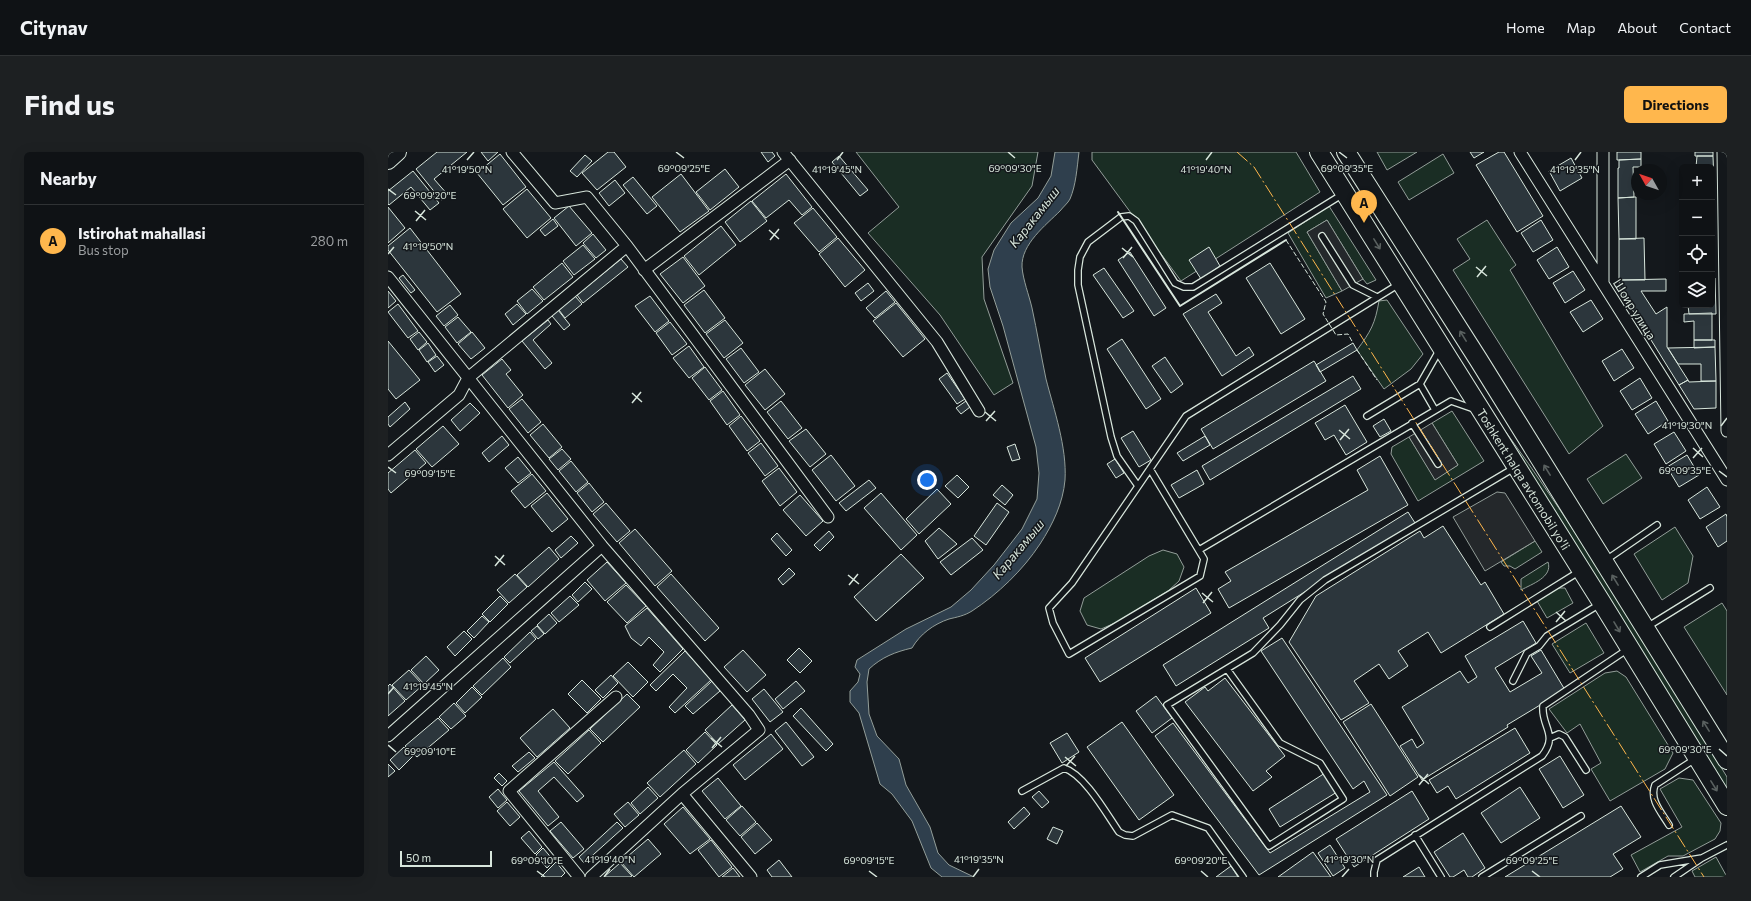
<!DOCTYPE html>
<meta charset="utf-8">
<style>
body{margin:0;font-family:Commissioner,sans-serif;background:#1d2022;color:#f1f3f6}
.controls{position:absolute;right:12px;top:12px;display:grid;overflow:hidden;border-radius:6px;box-shadow:0 4px 16px #0002}
.controls button{width:36px;height:36px;display:grid;place-items:center;padding:0;border:0;border-bottom:1px solid #2f3234;background:#0f1215;color:#f1f3f6;font:20px sans-serif}
.compass{position:absolute;left:1243px;top:12px;width:36px;height:36px;border-radius:50%;background:#0f1215;box-shadow:0 4px 16px #0002;rotate:310deg}
.scale{position:absolute;left:12px;bottom:10px;width:92px;box-sizing:border-box;padding-left:4px;border:2px solid #d8e6dc;border-top:0;font-size:11px;line-height:14px;white-space:nowrap;color:#d8e6dc;-webkit-text-stroke:3px #14181c;paint-order:stroke}
.you{position:absolute;left:539px;top:328px;width:14px;height:14px;margin:-10px;border:3px solid #fff;border-radius:50%;background:#1a73e8;box-shadow:0 0 0 6px #1a73e833}
.badge{display:grid;place-items:center;width:26px;height:26px;border-radius:50%;background:#ffb74d;color:#111;font-size:13px;font-weight:700}
.pin{position:absolute;translate:-50% -33px;filter:drop-shadow(0 1px 2px #0008)}
.pin::after{content:'';position:absolute;top:21px;width:14px;height:12px;background:inherit;clip-path:polygon(0 0,100% 0,50% 100%)}
.list{margin:0;padding:0;list-style:none}
h2{display:flex;justify-content:space-between;align-items:center;height:52px;margin:0;padding:0 16px;font-size:17px}
h2 small{font-size:13px;font-weight:400;color:#9b9ea0}
.list li{display:grid;grid-template-columns:26px 1fr auto;gap:12px;align-items:center;box-sizing:border-box;height:72px;padding:0 16px;border-top:1px solid #2f3234}
.list b{display:block;font-size:15px;white-space:nowrap}
.list p{margin:0;font-size:13px;white-space:nowrap;color:#9b9ea0}
.list em{font-size:13px;font-style:normal;color:#9b9ea0}
.icon{flex:none;width:22px;height:22px;fill:none;stroke:currentColor;stroke-width:2;stroke-linecap:round;stroke-linejoin:round}
.map{position:relative;flex:none;width:1339px;height:725px;overflow:hidden;border-radius:6px}
header{display:flex;align-items:center;gap:24px;box-sizing:border-box;height:56px;padding:0 20px;background:#0f1215;border-bottom:1px solid #2f3234}
header strong{font-size:19px}
nav{display:flex;gap:22px;margin-inline-start:auto;font-size:14px}
.intro{display:flex;align-items:center;justify-content:space-between;box-sizing:border-box;height:96px;padding:0 24px}
h1{margin:0;font-size:28px}
.button{padding:10px 18px;border-radius:6px;background:#ffb74d;color:#111;font-size:14px;font-weight:700}
main{display:flex;gap:24px;padding:0 24px}
aside{flex:1;background:#0f1215;border-radius:6px;box-shadow:0 4px 16px #0002}
.map>svg:first-child{display:block}
.green{fill:#1a2d24;stroke:#939e99}
.parking{fill:#24282b;stroke:#939e99}
.water{fill:#2f3f4d;stroke:#939e99}
.building{fill:#2c363c;stroke:#d8e6dc}
.lines{fill:none;stroke-linecap:round;stroke-linejoin:round}
.service-casing{stroke:#d8e6dc;stroke-width:8}
.minor-casing{stroke:#d8e6dc;stroke-width:13}
.secondary-casing{stroke:#d8e6dc;stroke-width:18}
.trunk-casing{stroke:#d8e6dc;stroke-width:20}
.service{stroke:#14181c;stroke-width:5.5}
.minor{stroke:#14181c;stroke-width:11}
.secondary{stroke:#14181c;stroke-width:16}
.trunk{stroke:#14181c;stroke-width:18}
.fence{stroke:#d8e6dc;stroke-width:1;stroke-dasharray:5 2;stroke-linecap:butt}
.wall{stroke:#d8e6dc;stroke-width:2}
.power{stroke:#ffb74d;stroke-width:1;stroke-dasharray:14 3 2 3;stroke-linecap:butt}
.oneway{stroke:#59605f}
.ticks{fill:none;stroke:#d8e6dc;stroke-width:1.5}
.labels{text-anchor:middle;dominant-baseline:central;stroke-width:3;stroke-linejoin:round;paint-order:stroke}
.street-label{font-size:12px;fill:#d8e6dc;stroke:#14181c}
.water-label{font-size:13px;font-style:italic;fill:#d8e6dc;stroke:#14181c}
.ticks-label{font-size:10px;text-anchor:middle;fill:#d8e6dc;stroke:#14181c;stroke-width:3;stroke-linejoin:round;paint-order:stroke}
</style>
<header>
<strong>Citynav</strong>
<nav><a>Home</a><a>Map</a><a>About</a><a>Contact</a></nav>
</header>
<div class="intro"><h1>Find us</h1><a class="button">Directions</a></div>
<main>
<aside>
<h2>Nearby<small></small></h2>
<ul class="list">
<li><span class="badge">A</span><div><b>Istirohat mahallasi</b><p>Bus stop</p></div><em>280 m</em></li>
</ul>
</aside>
<div class="map">
<svg width="1339" height="725" viewBox="0 0 1339 725">
<rect width="100%" height="100%" fill="#14181c"/>
<!-- green -->
<path class="green" d="M468,0h182l-6,34 -50,71 2,42 29,84 -19,12 -54,-80 -72,-82 31,-26z
M704,0h204l24,40 -139,89 -89,-121z
M989,0h40l-30,18z
M1055,2l11,19 -45,27 -11,-18z
M941,54l47,74 -9,4 -4,-5 -36,-59 -20,12 35,59 -16,7 -38,-65z
M1099,68l29,45 -6,5 93,156 -34,28 -116,-184 17,-11 -13,-20z
M999,148l36,54 -12,15 -27,20 -27,-39c14,-19 18,-26 22,-49z
M1064,259l32,50 -66,40 -27,-47 1,-7 17,-10 26,42 23,-14 -26,-42z
M1110,269c83,113 155,236 229,356v13z
M1238,302l16,24 -39,26 -16,-25z
M1287,375l18,29 -5,27 -26,17 -28,-46z
M1147,389l7,11 -27,17 -5,-3h-6l-3,-4z
M775,398l14,4 7,13 -5,14 -11,10 -53,32 -14,6 -14,-4 -7,-14 4,-13 65,-42z
M1160,410c5,15 -16,22 -27,28v-11z
M1170,436h7l8,15 -26,15 -10,-17z
M1334,451l5,8v84l-43,-68z
M1198,471l18,30 -34,20 -18,-29z
M1229,519l9,6 47,76 -8,16 -55,32 -19,-32 10,-6 -21,-39 -13,9 -18,-24 56,-36z
M1291,626l14,2 28,43 -1,8 -5,8 -32,17h-15l-28,16 -9,-17 51,-28 -22,-38z
M1328,705l11,20h-32l-3,-6z"/>
<!-- parking -->
<path class="parking" d="M939,68l36,59 -21,12 -35,-59z
M1044,271l26,42 -23,15 -26,-43z
M1109,340l8,1 30,48 -50,30 -32,-54z"/>
<!-- water -->
<path class="water" d="M667,0h24c-2,16 -3,33 -9,47 -2,4 -7,8 -10,12 -14,14 -39,33 -38,56 1,13 7,28 10,41 5,23 9,47 14,71 8,31 21,68 19,101 -2,23 -12,44 -25,64 -17,26 -42,50 -68,67 -8,5 -15,6 -23,8 -15,5 -29,15 -37,29 -17,4 -30,9 -43,21l-2,13 2,32 8,22 22,23 7,26 24,42 8,26 11,12 25,12h-32l-11,-9 -19,-47 -20,-27 -12,-10 -21,-71 -9,-11v-11l8,-9 2,-8 -5,-7 2,-7 49,-31 45,-22 20,-17 23,-25 28,-36 15,-30 2,-26 -3,-26 -33,-121 -13,-39 -2,-18 6,-19 17,-27 27,-25 13,-22z"/>
<!-- building -->
<path class="building" d="M49,0h30l-33,27 14,16 -7,5 -25,-31z
M93,0h17l-10,9z
M220,0h6l12,15 -29,23 -15,-17z
M373,0h11l3,4 -7,6z
M1082,0h14l-10,6z
M1111,0h5l39,64 -26,16 -41,-67z
M1229,0h24v7l-24,1z
M1307,0h18v4h-18z
M112,2l26,33 -23,18 -26,-32z
M197,3l7,6 -15,16 -7,-6z
M451,4l29,34 -8,6 -28,-34z
M1309,4h16l1,27h-2v-16h-16z
M1183,6l11,20 -22,13 -11,-20z
M1253,7v8h-8l1,30 -16,1v-30h1v-8z
M337,17l14,18 -29,23 -14,-18z
M25,19l26,32 -9,7 -19,-23 -22,18 -1,-1v-13z
M293,22l28,37 -29,21 -28,-35z
M398,22l26,33 -10,8 -13,-15 -23,18 -14,-17z
M245,25l24,29 -10,8 -24,-29z
M227,28l10,13 -16,13 -10,-13z
M1324,31h2v25l-2,1z
M139,37l24,29 -24,20 -24,-29z
M1248,45v42h-17l-1,-41z
M363,49l16,20 -27,21 -15,-20z
M181,54l23,27 -16,13 -22,-28z
M0,55l17,21 -17,15z
M425,56l24,29 -18,15 -25,-29z
M1326,56v32h-2v-31z
M165,67l5,7 -13,10 -5,-6z
M1153,68l12,20 -20,12 -12,-19z
M333,74l15,19 -37,30 -15,-19z
M22,76l51,66 -24,18 -49,-62v-4z
M205,82l13,16 -10,8 -13,-15z
M450,86l27,32 -20,17 -26,-33z
M1256,86l1,42h-26v-41z
M195,93l12,14 -21,16 -11,-14z
M1324,93h1l1,33h-2z
M821,95l11,19 -19,13 -12,-19z
M1169,95l12,20 -20,12 -12,-19z
M742,100l36,56 -12,8 -36,-56z
M295,105l22,29 -22,17 -23,-29z
M233,107l7,8 -45,36 -6,-8z
M174,111l11,14 -29,23 -11,-13z
M882,111l35,56 -24,15 -35,-56z
M716,116l30,43 -11,7 -30,-43z
M1185,119l12,19 -20,13 -12,-20z
M15,123l12,15 -4,3 -12,-15z
M1324,126h3l1,36h-27l-1,-9h24z
M1278,127v12h-25l15,23 11,-7v40l21,33 -9,5 -59,-95 -1,-10z
M480,131l6,8 -13,10 -6,-8z
M144,137l11,12 -16,13 -10,-13z
M316,138l21,28 -20,15 -21,-28z
M0,139l8,10 -8,7z
M498,139l9,11 -20,16 -9,-10z
M828,142l6,9 -14,9 28,44 13,-9 5,8 -32,21 -39,-62z
M187,144l7,8 -17,14 -6,-8z
M262,144l19,25 -14,11 -20,-26z
M1203,148l12,19 -20,13 -13,-20z
M508,151l29,36 -22,18 -30,-36z
M10,152l20,27 -10,7 -20,-26z
M129,152l9,10 -13,11 -8,-11z
M62,153l8,10 -14,11 -8,-10z
M170,158l12,15 -6,5 -12,-14z
M1324,161v27h-18v-19l-10,1v-8z
M70,165l13,15 -14,11 -12,-16z
M160,168l3,4 -18,16 19,23 -7,6 -23,-28z
M337,168l18,23 -19,15 -18,-24z
M282,170l17,22 -15,11 -16,-22z
M31,180l8,10 -9,8 -8,-11z
M84,180l13,16 -14,11 -13,-15z
M734,187l39,60 -15,10 -39,-60z
M1306,188h21v7l-21,1z
M0,189l32,39 -24,19 -8,-10z
M40,191l8,12 -9,7 -8,-12z
M965,191l4,7 -37,22 -4,-7z
M301,194l15,21 -15,11 -16,-20z
M1327,195l1,34h-15v-17h-23l-10,-16z
M353,196l18,24 -15,11 -18,-24z
M1234,197l12,19 -20,13 -12,-20z
M49,204l7,9 -9,7 -7,-10z
M777,205l18,27 -12,9 -19,-27z
M114,207l9,11 -5,4 17,21 -15,13 -26,-33z
M926,209l12,20 -113,68 -12,-20z
M317,215l17,23 -13,10 -17,-22z
M377,217l20,25 -20,16 -20,-25z
M559,221l18,26 -8,5 -18,-25z
M965,224l8,13 -151,91 -8,-14z
M1252,226l12,20 -20,12 -12,-19z
M1300,228l1,2 27,-1v27l-22,1 -15,-24z
M335,239l17,24 -13,10 -17,-24z
M134,247l19,23 -13,11 -19,-24z
M393,249l21,27 -14,11 -21,-27z
M578,249l4,6 -9,7 -5,-6z
M1268,249l12,20 -20,13 -13,-20z
M17,250l5,7 -20,18 -2,-3v-7z
M82,251l10,10 -20,18 -9,-11z
M957,253l22,37 -21,13 -12,-20 -9,5 -10,-17z
M353,264l19,25 -13,10 -18,-25z
M996,267l7,12 -11,6 -7,-11z
M155,272l19,23 -13,11 -19,-23z
M55,274l16,18 -27,23 -16,-18z
M418,277l20,25 -16,13 -21,-26z
M745,279l18,29 -12,7 -18,-29z
M1286,280l12,19 -20,13 -12,-20z
M114,284l7,9 -20,17 -7,-9z
M817,284l5,9 -27,16 -6,-8z
M373,291l17,23 -13,10 -17,-23z
M627,292l5,15 -8,2 -5,-14z
M174,297l9,10 -13,11 -9,-11z
M27,298l11,13 -35,30 -3,-4v-16z
M443,303l24,31 -19,15 -24,-31z
M1299,303l12,20 -20,12 -12,-20z
M992,304l28,49 -179,103 -11,-19 13,-8 -6,-9 143,-82 -11,-20z
M130,305l13,16 -13,10 -13,-15z
M727,307l9,14 -8,5 -9,-14z
M183,309l17,21 -12,10 -17,-21z
M391,316l18,24 -17,14 -18,-25z
M809,318l7,14 -25,14 -8,-13z
M144,322l14,17 -21,17 -14,-17z
M569,323l12,12 -11,11 -13,-12z
M481,328l7,8 -30,23 -7,-8z
M201,331l15,19 -12,10 -15,-19z
M614,333l11,10 -8,10 -12,-10z
M1319,335l13,20 -20,12 -12,-19z
M549,337l14,15 -32,30 -13,-15z
M159,341l21,26 -16,13 -21,-26z
M493,341l36,42 -16,15 -37,-42z
M412,343l23,26 -17,15 -23,-26z
M218,351l24,28 -13,11 -24,-28z
M609,351l12,9 -23,33 -12,-9z
M1020,360l7,11 -152,95 6,10 -93,58 -13,-21z
M1338,362l1,3v24l-9,6 -12,-20z
M1055,374l38,59 4,-3 19,32 -63,39 -13,-21 -30,19 10,15 -19,13 -10,-15 -25,17 15,22 -28,17 -52,-78 27,-46 104,-65 4,7z
M551,376l18,16 -19,15 -13,-18z
M247,377l37,42 -17,15 -36,-43z
M441,379l5,6 -14,14 -6,-6z
M389,381l15,17 -6,6 -15,-17z
M183,384l7,7 -17,15 -6,-8z
M584,386l11,12 -32,25 -11,-13z
M161,395l10,12 -31,28 -11,-12z
M513,402l23,24 -48,43 -22,-24z
M219,410l19,21 -21,18 -18,-21z
M401,416l6,6 -12,11 -5,-6z
M127,422l12,13 -18,16 -12,-13z
M283,422l48,54 -14,13 -48,-54z
M197,430l7,7 -14,13 -6,-7z
M238,433l20,21 -19,17 -20,-21z
M808,436l15,25 -111,69 -15,-24z
M112,444l8,8 -18,18 -8,-8z
M182,444l9,9 -20,17 -8,-9z
M259,456l36,41 -23,23 -7,-7 11,-13 -15,-15 -8,9 -10,-8 -6,-12z
M161,462l8,9 -12,11 -8,-9z
M94,464l7,6 -15,16 -7,-7z
M1135,469l13,22 -41,25 15,24 32,-19 -11,-17 10,-6 24,40 -58,35 1,2 -86,53 -22,-34 12,-7 5,9 7,-5 -22,-36 58,-36 8,12 9,-6 -12,-21z
M149,474l7,8 -6,5 -7,-8z
M76,479l8,8 -17,17 -8,-9z
M142,480l6,7 -26,24 -6,-6z
M894,486l105,157 -128,80 -104,-139 18,-13 97,130 100,-61 -6,-11 -11,8 -92,-138z
M411,496l13,13 -12,12 -13,-13z
M355,498l23,25 -19,17 -23,-25z
M297,499l26,29 -36,33 -6,-6 18,-19 -14,-14 -17,17 -6,-6z
M38,504l13,14 -15,14 -13,-14z
M115,506l8,9 -29,28 -9,-9z
M240,510l20,20 -15,15 -20,-21z
M21,518l14,15 -17,15 -14,-15z
M223,523l7,8 -15,15 -8,-8z
M837,526l60,78 -19,15 6,6 -19,14 -68,-89 20,-15 3,4z
M194,528l19,19 -14,14 -19,-19z
M324,529l8,10 -27,23 -8,-8z
M408,529l9,10 -22,18 -8,-10z
M2,532l15,17 -17,15v-30z
M84,535l10,10 -17,16 -9,-10z
M376,537l19,23 -13,10 -18,-23z
M239,542l13,13 -37,35 -13,-13z
M768,544l16,22 -20,15 -16,-22z
M66,551l12,13 -15,13 -12,-12z
M983,552l47,73 -28,19 -47,-74z
M344,553l13,15 -27,24 -13,-14z
M413,556l32,36 -7,7 -33,-35z
M165,557l17,19 -33,29 -17,-19z
M50,566l11,12 -32,27 -12,-11z
M398,570l28,35 -12,9 -27,-35z
M734,570l52,73 -35,25 -52,-73z
M1127,576l15,25 -74,46 -8,-13 -11,7 -8,-13z
M201,578l12,13 -33,31 -13,-13z
M317,580l12,13 -19,18 -12,-13z
M679,581l12,19 -17,11 -12,-20z
M383,582l12,15 -38,31 -12,-15z
M16,595l9,9 -14,14 -9,-10z
M296,598l12,14 -36,33 -13,-14z
M141,600l6,6 -17,14 -6,-6z
M1172,604l24,39 -21,13 -24,-39z
M166,610l30,34 -7,6 -23,-25 -16,14 21,26 -11,9 -29,-35z
M0,612l7,7 -7,6z
M111,621l8,8 -5,5 -8,-8z
M937,621l12,19 -57,35 -11,-18z
M330,626l23,28 -16,13 -23,-28z
M260,635l10,11 -18,16 -9,-11z
M1132,635l20,31 -39,25 -20,-30z
M110,637l9,11 -9,8 -9,-11z
M651,639l10,11 -7,6 -10,-11z
M1024,639l17,28 -75,48 -18,-28z
M119,650l13,15 -10,9 -13,-15z
M240,650l11,13 -14,12 -11,-13z
M354,654l14,16 -16,14 -14,-16z
M1233,654l20,31 -28,17 10,15 -13,8h-105z
M295,655l27,32 -20,15 -26,-30z
M636,655l6,7 -16,15 -6,-7z
M173,670l23,27 -11,9 -23,-27z
M229,670l6,6 -39,35 -5,-6z
M369,671l15,17 -17,14 -14,-17z
M665,675l10,4 -6,13 -10,-5z
M141,679l13,16 -7,7 -14,-16z
M1075,681l22,35 -13,9h-4l-4,-7 -11,7h-3l-16,-25z
M260,687l13,15 -27,23 -13,-15z
M323,688l21,27 -13,10 -21,-27z
M942,693l15,23 -12,8 -15,-23z
M155,696l11,13 -7,7 -11,-13z
M925,700l18,25h-53z
M391,708l13,17h-20l-5,-7z
M168,710l9,11 -4,4h-20z
M232,711l12,13 -2,1h-26z
M843,714l7,11h-22z
M1031,715l6,10h-22z
M345,716l7,9h-18z"/>
<g class="lines">
<!-- service casing -->
<g class="service-casing">
<path id="service" d="M934,84l31,49 24,12
M1047,258l-15,-26 20,-35
M979,264l53,-32
M1024,271l26,41
M762,317l54,90 -4,17 -131,78 -16,-31 -4,-15 23,-25 114,-167 213,-132
M750,334l-21,-30 -6,-19 -33,-152v-15l2,-13 8,-15 33,-25 8,-1 7,5 39,62 9,4h9l150,-93
M811,398l252,-149 23,8
M1218,408l51,-35
M1102,475l90,-56
M1259,475l63,-39
M839,517l53,74 40,20 23,36 -74,47 -102,-141 86,-52 27,-28 20,-25 25,-20 189,-112
M1125,529l14,-28 12,-7 8,-10 53,-32
M1162,586l9,-4 6,3 21,33
M634,639l42,-23c21,7 42,45 55,64l6,3 8,1 39,-21 36,13 35,49
M1281,673c-7,-12 -20,-25 -14,-40l40,-26
M1027,683l26,42
M986,725v-5l3,-12 165,-104c17,-22 -1,-29 1,-50l85,-57
M1094,725l99,-61
M1253,725l19,-12 42,-7
M1286,725l28,-19 25,-13"/>
</g>
<!-- minor casing -->
<g class="minor-casing">
<path id="minor" d="M124,0l43,51 32,-6 40,49 201,271
M395,0l154,190 42,69
M1132,0l207,328
M1335,0l4,279
M256,118l146,-110
M0,125l214,269 147,169 10,15 -77,64 -91,83
M1215,130v-130
M0,303l71,-60 9,-17 159,-132
M0,584l214,-190
M294,642l69,83
M191,725l-70,-86 107,-94"/>
</g>
<!-- secondary casing -->
<g class="secondary-casing">
<path id="secondary" d="M0,9l10,-9"/>
</g>
<!-- trunk casing -->
<g class="trunk-casing">
<path id="trunk" d="M931,0l283,451 125,203
M958,0l132,207 249,401"/>
</g>
<!-- service -->
<use href="#service" class="service"/>
<!-- minor -->
<use href="#minor" class="minor"/>
<!-- secondary -->
<use href="#secondary" class="secondary"/>
<!-- trunk -->
<use href="#trunk" class="trunk"/>
<!-- fence -->
<path class="fence" d="M898,88l40,62 -3,12 13,21 12,-1 5,9
M969,198l20,30"/>
<!-- wall -->
<path class="wall" d="M730,60l62,94 106,-66"/>
<!-- power -->
<path class="power" d="M849,0l17,15 450,710"/>
</g>
<!-- one-way arrows -->
<defs><path id="oneway-shaft" d="M-6 0H5M1.5-3L5.5 0L1.5 3" fill="none" stroke-width="1.6" stroke-linecap="round" stroke-linejoin="round"/></defs>
<g class="oneway">
<use href="#oneway-shaft" transform="translate(989 92) rotate(58)"/>
<use href="#oneway-shaft" transform="translate(1075 184) rotate(-122)"/>
<use href="#oneway-shaft" transform="translate(1159 318) rotate(-122)"/>
<use href="#oneway-shaft" transform="translate(1227 428) rotate(-122)"/>
<use href="#oneway-shaft" transform="translate(1229 475) rotate(59)"/>
<use href="#oneway-shaft" transform="translate(1318 574) rotate(-122)"/>
<use href="#oneway-shaft" transform="translate(1326 634) rotate(58)"/>
</g>
<!-- ticks -->
<path class="ticks" d="M288,0l8,6M620,0l7,6M951,0l8,6M79,8l7,-8M449,8l6,-8M818,8l6,-8M1187,8l6,-8M0,37l8,6M27,59l11,9M28,69l9,-11M381,78l10,9M382,88l9,-11M734,96l11,9M0,102l6,-7M735,106l9,-11M1088,115l11,9M1089,125l9,-11M244,241l10,9M244,251l9,-11M597,260l11,9M598,269l9,-10M1333,274l6,-8M951,278l11,9M952,288l9,-11M1305,296l10,9M1305,306l9,-10M0,315l8,6M1331,319l8,6M107,404l10,9M107,414l9,-11M460,423l11,9M461,433l9,-11M814,441l11,9M815,451l9,-11M1168,460l10,9M1168,470l9,-11M0,542l6,-7M323,586l11,9M0,593l8,7M324,596l9,-11M1331,597l8,7M677,605l11,9M678,614l9,-10M1031,623l10,9M1031,633l9,-11M149,719l8,6M481,719l8,6M813,719l7,6M1144,719l8,6M216,725l6,-8M585,725l6,-8M954,725l7,-8"/>
<g class="labels">
<!-- street labels -->
<g class="street-label">
<text transform="translate(1247 157) rotate(58)">Шоир улица</text>
<text transform="translate(1136 327) rotate(58)">Toshkent halqa avtomobil yo'li</text>
</g>
<!-- water labels -->
<g class="water-label">
<text transform="translate(646 65) rotate(-52)">Каракамыш</text>
<text transform="translate(630 397) rotate(-50)">Каракамыш</text>
</g>
</g>
<g class="ticks-label">
<text x="296" y="20">69°09'25"E</text>
<text x="627" y="20">69°09'30"E</text>
<text x="959" y="20">69°09'35"E</text>
<text x="79" y="21">41°19'50"N</text>
<text x="449" y="21">41°19'45"N</text>
<text x="818" y="21">41°19'40"N</text>
<text x="1187" y="21">41°19'35"N</text>
<text x="42" y="47">69°09'20"E</text>
<text x="40" y="98">41°19'50"N</text>
<text x="1299" y="277">41°19'30"N</text>
<text x="1297" y="322">69°09'35"E</text>
<text x="42" y="325">69°09'15"E</text>
<text x="40" y="538">41°19'45"N</text>
<text x="1297" y="601">69°09'30"E</text>
<text x="42" y="603">69°09'10"E</text>
<text x="222" y="711">41°19'40"N</text>
<text x="591" y="711">41°19'35"N</text>
<text x="961" y="711">41°19'30"N</text>
<text x="149" y="712">69°09'10"E</text>
<text x="481" y="712">69°09'15"E</text>
<text x="813" y="712">69°09'20"E</text>
<text x="1144" y="712">69°09'25"E</text>
</g>
</svg>
<div class="controls">
<button>+</button>
<button>−</button>
<button><svg class="icon" aria-label="locate" viewBox="0 0 24 24"><circle cx="12" cy="12" r="6"/><path d="M12 2v4M12 18v4M2 12h4M18 12h4"/></svg></button>
<button><svg class="icon" aria-label="layers" viewBox="0 0 24 24"><path d="M12 4l9 5-9 5-9-5zM3 14l9 5 9-5"/></svg></button>
</div>
<svg class="compass" viewBox="-18 -18 36 36"><path d="M0-13l5 13h-10z" fill="#e53935"/><path d="M0 13l5-13h-10z" fill="#9b9ea0"/></svg>
<div class="scale">50 m</div>
<div class="you"></div>
<div class="pin badge" style="left:976px;top:71px">A</div>
</div>
</main>
